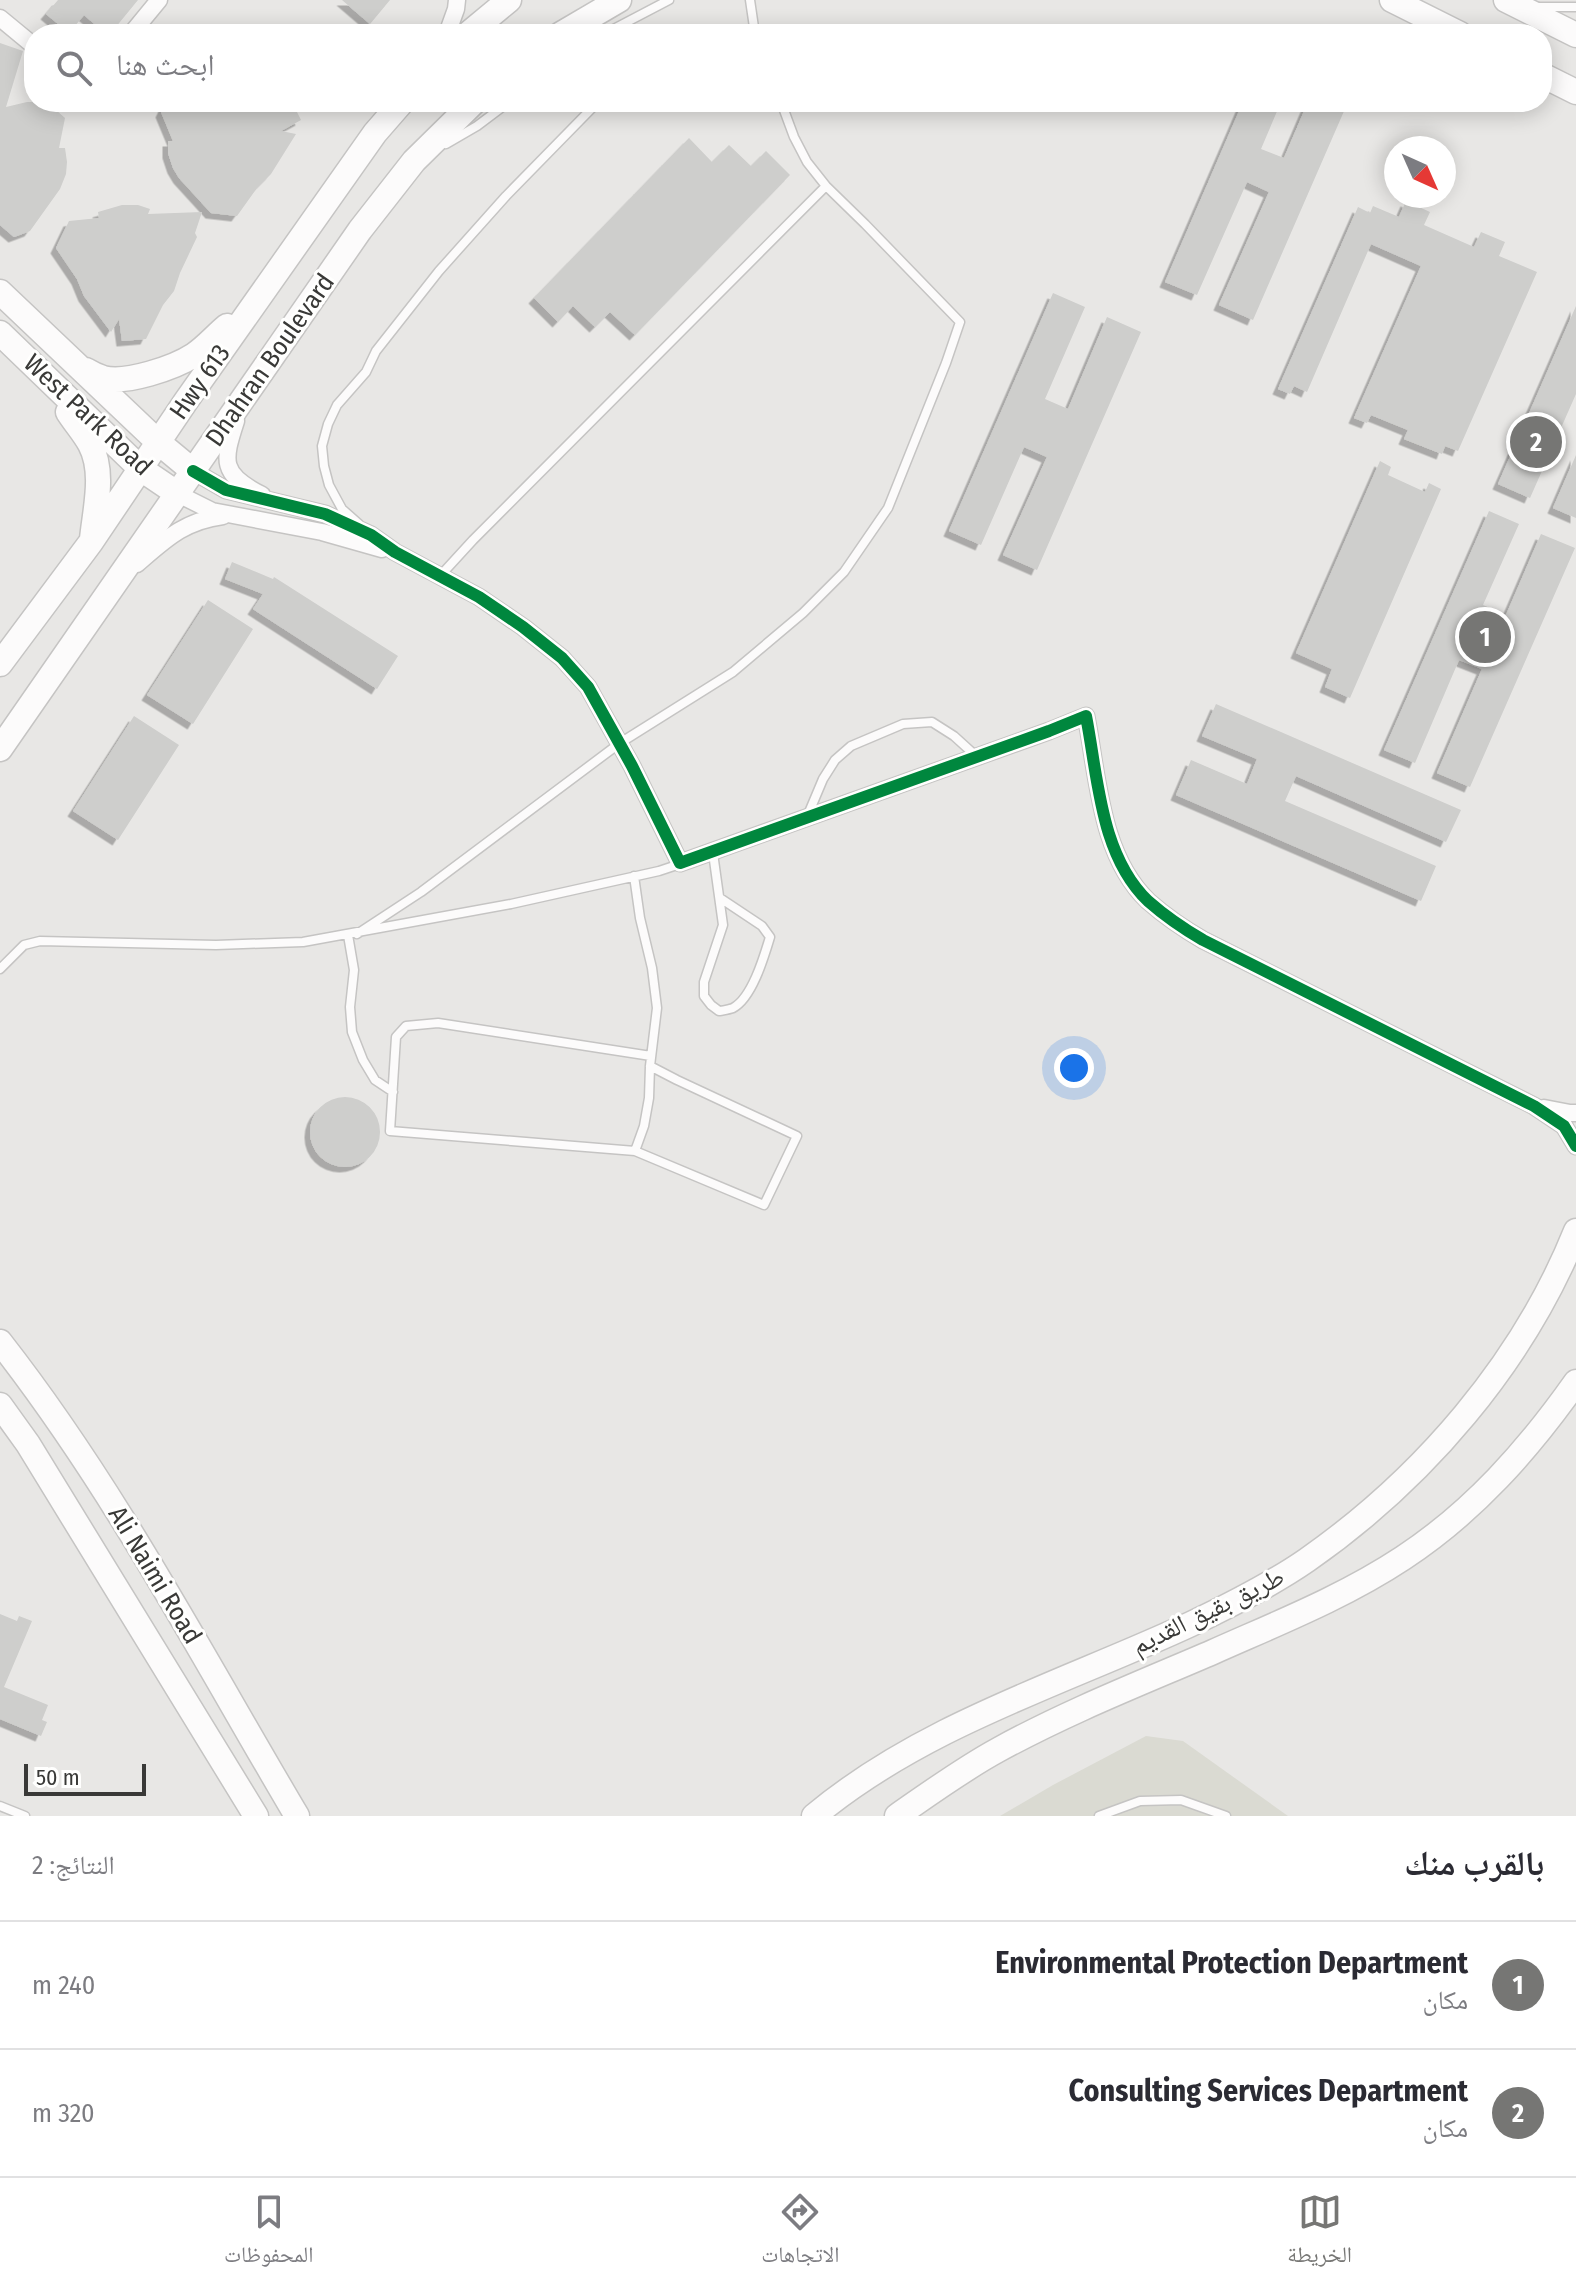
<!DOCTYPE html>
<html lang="ar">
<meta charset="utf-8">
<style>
body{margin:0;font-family:"Fira Sans Condensed","Noto Naskh Arabic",sans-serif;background:#f2f2f3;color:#2b2b33;direction:rtl}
.compass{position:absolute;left:1384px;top:136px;width:72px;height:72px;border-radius:50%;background:#fff;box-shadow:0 4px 20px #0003;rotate:135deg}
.scale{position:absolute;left:24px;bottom:20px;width:122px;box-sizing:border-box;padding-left:8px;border:4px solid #393937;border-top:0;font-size:22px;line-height:28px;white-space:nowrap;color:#393937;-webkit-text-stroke:6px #fffffe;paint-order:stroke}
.you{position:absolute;left:1074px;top:1068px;width:28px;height:28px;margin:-20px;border:6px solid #fff;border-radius:50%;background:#1a73e8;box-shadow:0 0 0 12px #1a73e833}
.badge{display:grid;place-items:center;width:52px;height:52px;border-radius:50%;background:#767674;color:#fff;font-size:26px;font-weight:700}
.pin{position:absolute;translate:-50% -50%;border:4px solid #fff;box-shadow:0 2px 8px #0006}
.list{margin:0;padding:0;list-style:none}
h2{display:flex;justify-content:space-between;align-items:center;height:104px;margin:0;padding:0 32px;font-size:34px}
h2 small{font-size:26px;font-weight:400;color:#7c7c81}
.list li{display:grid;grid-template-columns:52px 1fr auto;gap:24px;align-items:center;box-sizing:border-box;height:128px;padding:0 32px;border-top:2px solid #e1e1e2}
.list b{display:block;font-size:30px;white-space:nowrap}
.list p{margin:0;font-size:26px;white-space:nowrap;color:#7c7c81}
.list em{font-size:26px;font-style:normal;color:#7c7c81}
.icon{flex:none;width:44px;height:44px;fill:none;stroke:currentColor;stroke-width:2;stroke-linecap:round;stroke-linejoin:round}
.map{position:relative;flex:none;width:1576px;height:1816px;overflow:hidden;direction:ltr}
.search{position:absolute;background:#fff;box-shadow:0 4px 20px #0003;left:24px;right:24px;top:24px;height:88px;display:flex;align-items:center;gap:20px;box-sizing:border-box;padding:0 28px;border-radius:32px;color:#7c7c81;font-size:30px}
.sheet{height:360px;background:#fff}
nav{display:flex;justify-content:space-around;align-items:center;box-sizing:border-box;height:112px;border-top:2px solid #e1e1e2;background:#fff;font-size:22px;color:#7c7c81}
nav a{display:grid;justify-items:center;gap:4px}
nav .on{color:#767674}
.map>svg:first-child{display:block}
.built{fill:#dadad2}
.building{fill:#cececc;filter:url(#shadow)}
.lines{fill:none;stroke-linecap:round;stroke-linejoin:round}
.service-casing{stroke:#c5c4c3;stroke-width:11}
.minor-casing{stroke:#c5c4c3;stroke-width:19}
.secondary-casing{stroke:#c5c4c3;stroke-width:27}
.service{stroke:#fcfbfb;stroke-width:8}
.minor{stroke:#fcfbfb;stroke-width:16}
.secondary{stroke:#fcfbfb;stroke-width:24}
.cycleway-casing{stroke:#fffffe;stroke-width:17}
.cycleway{stroke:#00873e;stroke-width:12}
.labels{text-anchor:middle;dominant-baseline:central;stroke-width:6;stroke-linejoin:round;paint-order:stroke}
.street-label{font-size:26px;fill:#393937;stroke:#fffffe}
</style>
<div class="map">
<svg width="1576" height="1816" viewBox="0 0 1576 1816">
<defs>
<filter id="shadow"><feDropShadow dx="-5.5" dy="5.5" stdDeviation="0" flood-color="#0004"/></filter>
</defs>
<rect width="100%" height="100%" fill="#e8e7e5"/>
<!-- built -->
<path class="built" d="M1146,1736l37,5 105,75h-288l53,-31z"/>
<!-- building -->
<path class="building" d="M58,0h80l-28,34h-4l-22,-19 -15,18 -23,-19z
M342,0h48l-20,24z
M0,43l23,8 -17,56 21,-5h20l18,16 -6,30h6l2,14 -1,12 -6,15 -30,42 -16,6 -14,-12z
M166,102h126l9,18 -20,11 15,3 -25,40 -14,14 -20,28 -26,-3 -32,-35 -6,-10 -5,-15v-12h5l-12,-29z
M1243,102h38l-20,47 23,9 24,-56h40l-95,218 -34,-15 50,-113 -22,-10 -50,113 -32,-13z
M689,138l23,24 17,-17 22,21 15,-15 24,24 -155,160 -25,-23 -15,15 -22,-21 -15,16 -24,-24z
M1406,201l24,11 -6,13 50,22 7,-15 24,10 -6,14 38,16 -79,179 -13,-5 -3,8 -38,-15 4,-9 -37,-15 -4,8 -13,-5 67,-152 -50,-22 -64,148 -13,-6 -4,8 -12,-5 80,-182 12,6 3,-7 26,11z
M122,205h16l12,4 -2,5 54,-2 -7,21 2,4 -17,36 -6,18 -11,14 -17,34 -24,2 -3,-22 -8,13 -27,-36 -7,-17 -21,-31 13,-27 30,-3 -1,-6z
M1053,293l32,14 -40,92 23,10 39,-92 34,15 -104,238 -34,-15 44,-98 -23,-10 -43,98 -32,-14z
M1576,306v88l-46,104 -32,-14z
M1576,455v63l-23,-10z
M1380,461l11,6 -3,8 37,17 4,-9 12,6 -91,209 -25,-11 7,-18 -36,-16z
M1489,511l30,13 -36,81 23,10 35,-81 34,14 -105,239 -33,-14 45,-104 -23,-9 -44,103 -31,-13z
M232,562l41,17 1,-2 124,79 -21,33 -124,-80 10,-15 -38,-15z
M208,600l45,29 -60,95 -46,-29z
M1216,704l245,106 -15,32 -150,-66 -11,25 151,65 -15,35 -245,-106 15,-35 56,24 10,-25 -55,-23z
M134,716l45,29 -61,95 -45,-29z
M310 1132a35 35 0 1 1 70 0a35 35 0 1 1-70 0Z
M0,1614l17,7 2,-5 13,5 -28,66 44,18 -6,15 5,2 -6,14 -41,-17z"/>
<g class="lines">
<!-- service casing -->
<g class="service-casing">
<path id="service" d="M750,0l5,34
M1537,7h39
M604,34l65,-34
M446,144l31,-18 32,-24
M359,524l-17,-15 -13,-24 -5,-19 -2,-20 6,-22 9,-19 29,-33 10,-21 63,-80 67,-75 92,-94
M440,576l33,-36 353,-354
M807,817l16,-38 12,-19 16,-14 52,-22 29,-2 22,14 22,20
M713,853l10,72 -19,57v14l7,9 8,6c2,0 12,-2 14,-3 19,-10 31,-51 37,-71l-8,-11 -42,-28
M634,876l6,42 12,50 5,40 -7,58 -1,32 -5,28 -9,25
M357,934l64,-42 199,-149 113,-71 70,-59 41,-41 44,-64 58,-145 14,-41 -95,-98 -39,-38 -19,-24 -13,-25 -13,-35
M348,935l6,35 -4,37 2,25 11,28 12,20 18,12
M0,969l24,-24 16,-4 176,4 87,-3 208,-38 148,-33 21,-7
M650,1066l27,14 120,56 -33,69 -129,-54 -245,-20 6,-94 10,-11 32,-3 213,33
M0,1806l25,10
M1099,1816l41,-15 41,-1 45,16"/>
</g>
<!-- minor casing -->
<g class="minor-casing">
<path id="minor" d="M0,18l34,28
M131,34l28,-34
M447,34l9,-25 1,-9
M236,421c-13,40 -16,53 26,74
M193,471l33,19 99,24 46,21 24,17 84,45 44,30 39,31 26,29 44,79 48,97 369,-132 37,-15c12,61 14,139 62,185 17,15 36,28 55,39l331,166 30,20 12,20
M178,494l34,17 110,21 60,17
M137,564c29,-25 47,-43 86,-48
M1544,1108l26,5h6"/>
</g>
<!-- secondary casing -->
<g class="secondary-casing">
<path id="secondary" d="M1392,0l68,34
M1506,0l70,35
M468,34l41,-34
M561,34l58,-34
M1542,75l34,17
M0,292l158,150 35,29
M0,333l141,136 37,25
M86,370c5,3 11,6 17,8 23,6 71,-10 91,-23 12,-8 22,-20 33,-29
M68,412c7,11 16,21 22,32 15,28 5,65 2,95
M0,664l91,-122 95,-141 189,-268 27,-31
M0,749l360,-519 54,-69 60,-59
M0,1342c115,147 202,314 297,474
M0,1405l28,39 228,372
M814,1816c109,-91 250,-133 377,-192 40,-19 80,-39 116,-64 116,-81 216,-197 269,-329
M897,1816c33,-23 66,-47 101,-66 69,-38 143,-67 215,-98 65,-29 131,-55 190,-94 70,-46 125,-108 173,-176"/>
</g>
<!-- service -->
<use href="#service" class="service"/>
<!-- minor -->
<use href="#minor" class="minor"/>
<!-- secondary -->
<use href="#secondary" class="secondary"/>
<!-- cycleway casing -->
<g class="cycleway-casing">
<path id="cycleway" d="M193,471l33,19 99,24 46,21 24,17 84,45 44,30 39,31 26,29 44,79 48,97 369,-132 37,-15c12,61 14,139 62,185 17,15 36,28 55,39l331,166 30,20 12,20"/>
</g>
<!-- cycleway -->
<use href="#cycleway" class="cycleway"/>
</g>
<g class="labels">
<!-- street labels -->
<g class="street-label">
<text transform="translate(270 360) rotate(-55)">Dhahran Boulevard</text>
<text transform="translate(200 382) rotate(-55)">Hwy 613</text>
<text transform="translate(88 415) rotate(43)">West Park Road</text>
<text transform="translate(155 1575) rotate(59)">Ali Naimi Road</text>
<text transform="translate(1208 1611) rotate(-26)">طريق بقيق القديم</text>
</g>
</g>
</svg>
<svg class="compass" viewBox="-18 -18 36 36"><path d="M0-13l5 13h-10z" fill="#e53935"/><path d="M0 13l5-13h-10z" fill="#7c7c81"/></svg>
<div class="scale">50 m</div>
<div class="you"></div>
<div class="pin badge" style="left:1485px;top:637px">1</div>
<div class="pin badge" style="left:1536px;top:442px">2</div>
<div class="search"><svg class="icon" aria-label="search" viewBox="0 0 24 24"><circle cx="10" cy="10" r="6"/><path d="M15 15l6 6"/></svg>ابحث هنا</div>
</div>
<section class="sheet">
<h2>بالقرب منك<small>النتائج: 2</small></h2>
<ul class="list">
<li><span class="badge">1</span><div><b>Environmental Protection Department</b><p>مكان</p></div><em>240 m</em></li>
<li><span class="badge">2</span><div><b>Consulting Services Department</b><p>مكان</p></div><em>320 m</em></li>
</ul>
</section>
<nav>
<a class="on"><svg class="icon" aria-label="map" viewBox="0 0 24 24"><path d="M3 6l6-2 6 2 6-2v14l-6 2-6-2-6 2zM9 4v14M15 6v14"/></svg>الخريطة</a>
<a><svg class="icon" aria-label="directions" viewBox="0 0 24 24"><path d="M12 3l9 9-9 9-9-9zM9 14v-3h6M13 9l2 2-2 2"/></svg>الاتجاهات</a>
<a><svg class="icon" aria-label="saved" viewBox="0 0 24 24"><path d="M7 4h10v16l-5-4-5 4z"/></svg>المحفوظات</a>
</nav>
